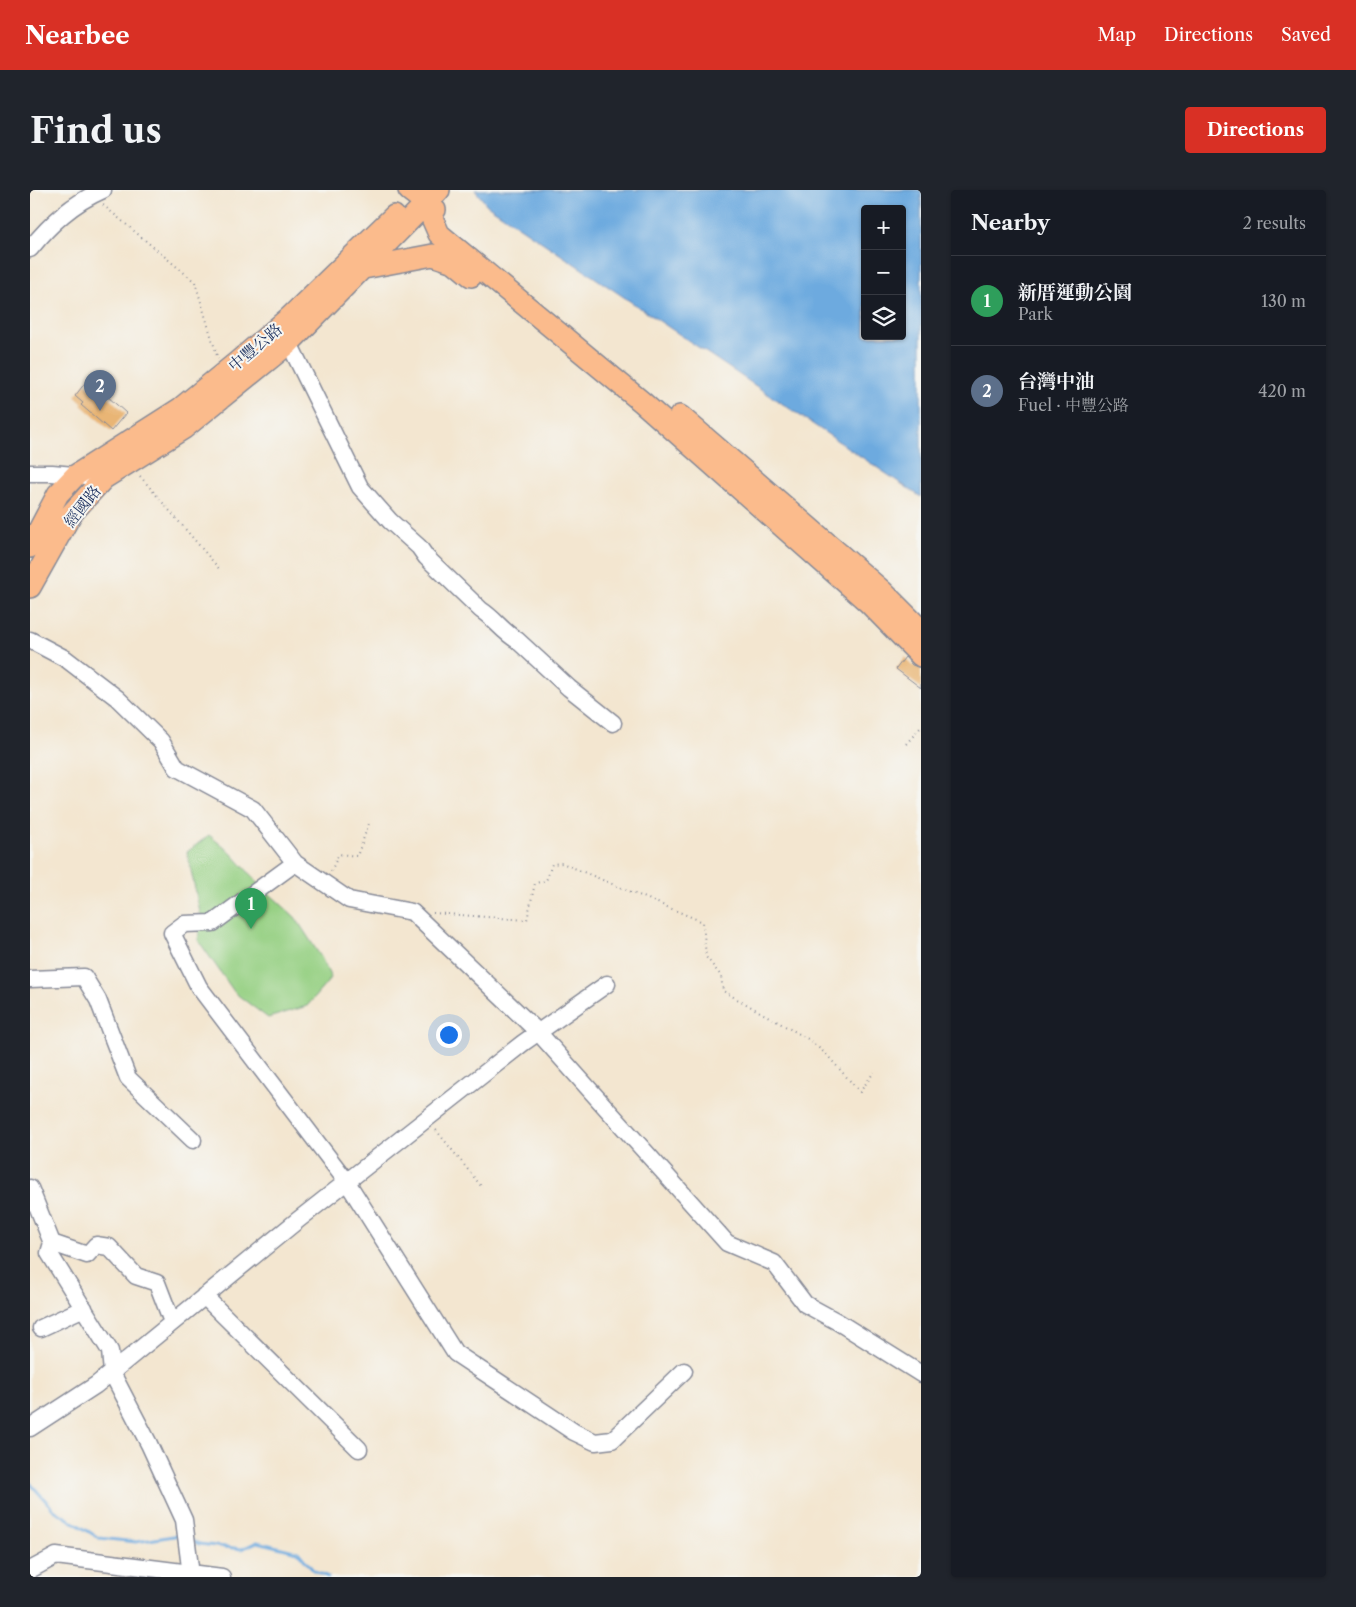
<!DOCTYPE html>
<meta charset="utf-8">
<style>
body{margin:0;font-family:"Libre Caslon Text","Noto Serif TC",serif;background:#20242c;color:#f1f3f6}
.controls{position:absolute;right:15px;top:15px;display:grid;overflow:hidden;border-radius:5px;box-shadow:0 1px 4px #0004}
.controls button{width:45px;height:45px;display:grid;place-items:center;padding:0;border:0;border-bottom:1px solid #363941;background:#171b24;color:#f1f3f6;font:25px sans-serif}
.you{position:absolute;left:418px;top:844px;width:18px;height:18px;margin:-12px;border:4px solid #fff;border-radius:50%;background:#1a73e8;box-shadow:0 0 0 8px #1a73e833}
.badge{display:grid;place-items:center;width:32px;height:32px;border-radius:50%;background:#d93025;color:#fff;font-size:16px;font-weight:700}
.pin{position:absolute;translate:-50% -41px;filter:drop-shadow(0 1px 2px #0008)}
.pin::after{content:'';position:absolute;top:26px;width:18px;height:15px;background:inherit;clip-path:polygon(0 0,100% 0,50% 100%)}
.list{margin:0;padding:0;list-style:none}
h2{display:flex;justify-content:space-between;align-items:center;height:65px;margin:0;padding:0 20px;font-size:21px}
h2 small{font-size:16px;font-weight:400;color:#9ea1a6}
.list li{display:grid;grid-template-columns:32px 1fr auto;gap:15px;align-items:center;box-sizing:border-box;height:90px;padding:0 20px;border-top:1px solid #363941}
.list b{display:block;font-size:19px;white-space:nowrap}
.list p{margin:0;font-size:16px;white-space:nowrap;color:#9ea1a6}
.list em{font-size:16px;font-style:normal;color:#9ea1a6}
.icon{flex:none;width:28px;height:28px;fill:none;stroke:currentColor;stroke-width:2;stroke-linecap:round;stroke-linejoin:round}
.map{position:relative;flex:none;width:891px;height:1387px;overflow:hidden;border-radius:5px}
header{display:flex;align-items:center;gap:30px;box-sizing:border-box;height:70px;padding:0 25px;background:#d93025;color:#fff}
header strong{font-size:24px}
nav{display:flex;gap:28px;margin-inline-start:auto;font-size:18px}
.intro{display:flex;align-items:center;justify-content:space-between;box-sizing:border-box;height:120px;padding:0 30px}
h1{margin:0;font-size:35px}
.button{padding:12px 22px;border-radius:5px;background:#d93025;color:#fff;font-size:18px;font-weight:700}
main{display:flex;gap:30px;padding:0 30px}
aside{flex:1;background:#171b24;border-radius:5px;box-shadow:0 1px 4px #0004}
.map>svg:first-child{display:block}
.green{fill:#96d083;stroke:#588070}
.water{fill:#6daadf;stroke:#446c9e;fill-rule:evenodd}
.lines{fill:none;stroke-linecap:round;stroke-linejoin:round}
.stream{stroke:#6daadf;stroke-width:3}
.building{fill:#e9b575}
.minor-casing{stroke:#878a97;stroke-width:19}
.major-casing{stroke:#878a97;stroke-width:24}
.path{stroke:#878a97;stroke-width:2;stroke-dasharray:1 4;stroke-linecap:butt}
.minor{stroke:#fff;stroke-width:16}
.major{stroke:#fbbb8c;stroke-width:21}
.labels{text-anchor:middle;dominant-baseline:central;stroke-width:4;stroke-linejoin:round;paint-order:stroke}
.street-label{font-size:16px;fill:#1b2f5e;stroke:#f6f6f2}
</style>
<header>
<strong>Nearbee</strong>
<nav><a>Map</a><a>Directions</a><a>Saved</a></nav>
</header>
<div class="intro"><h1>Find us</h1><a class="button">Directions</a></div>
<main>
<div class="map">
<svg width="891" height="1387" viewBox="0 0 891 1387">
<rect width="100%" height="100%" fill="#f6f6f2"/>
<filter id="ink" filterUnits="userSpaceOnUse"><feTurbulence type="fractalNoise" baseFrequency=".02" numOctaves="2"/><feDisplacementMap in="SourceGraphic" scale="10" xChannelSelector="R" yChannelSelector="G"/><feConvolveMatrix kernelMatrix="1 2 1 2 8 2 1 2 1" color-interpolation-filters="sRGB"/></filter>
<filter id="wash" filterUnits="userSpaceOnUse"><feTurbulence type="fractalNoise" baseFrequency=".0096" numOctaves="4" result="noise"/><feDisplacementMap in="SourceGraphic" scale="20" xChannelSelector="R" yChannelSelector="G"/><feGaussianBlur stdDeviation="1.12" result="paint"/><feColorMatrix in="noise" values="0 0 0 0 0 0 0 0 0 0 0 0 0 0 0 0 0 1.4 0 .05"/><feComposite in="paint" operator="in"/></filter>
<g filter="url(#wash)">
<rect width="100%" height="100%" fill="#f3e6d0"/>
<!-- green -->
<path class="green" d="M179,645l22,18 30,33 34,31 26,40 10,21 -24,28 -39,12 -33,-25 -37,-53 3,-23 -14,-65z"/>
<!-- water -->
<path class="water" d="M445,0h446v307l-434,-292zM835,19h37v127h-37z"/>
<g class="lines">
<!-- stream -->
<path class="stream" d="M0,1293l24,27 45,28 37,4 44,-7
M163,1351l6,3 43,5 15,-7 41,10 15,18 15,7"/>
</g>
<g id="blocks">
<!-- building -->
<path class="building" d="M55,193l9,8 3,-4 29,26 -15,18 -30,-26 2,-2 -8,-7z
M875,467l7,8 9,3v20l-25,-19z"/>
</g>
</g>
<g filter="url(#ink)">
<use href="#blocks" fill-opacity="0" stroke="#878a97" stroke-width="1"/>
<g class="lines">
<!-- minor casing -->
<g class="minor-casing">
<path id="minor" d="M0,59c21,-26 43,-46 73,-59
M259,153l71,144 30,34 29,26 7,10 55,53c14,9 22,22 36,30l52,48 44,35
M0,283h22l33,3
M0,450l36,19 51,39 44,43 16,27 76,41 42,54 54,37 63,12 126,120 189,211 47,20 31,41 33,18 83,52
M265,673l-82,60 -29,1 -12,9 27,54 148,195 108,171 119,79 21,10 17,-2 72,-69
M0,789l54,-2 14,23 30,78 65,62
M0,998l22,55 35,12 9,-10 13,2 27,29 21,7 15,39
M22,1053l-3,10 61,98 2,22 37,71 35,76 7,55
M174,1106l155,153
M11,1138l43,-20
M0,1238l66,-43 202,-165 225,-177 84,-59
M0,1380l26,-14 166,21"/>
</g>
<!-- major casing -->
<g class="major-casing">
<path id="major" d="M379,0l26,20
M395,12l14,32 203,168 227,201 52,53
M334,78l69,-13 21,7 17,14
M650,226l202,175 39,39
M0,357l28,-53 18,-19 105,-67 54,-44 55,-47 104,-101
M0,397l41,-73 33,-36 80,-50 105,-85 150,-153"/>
</g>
<!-- path -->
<path class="path" d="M73,15l92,77 23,77
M110,286l81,95
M876,554l15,-17
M301,681l8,-17 18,2 13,-35
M403,723l94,7 8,-37 11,-2 6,-17 10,-1 141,59 3,35 15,19 2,15 85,48 18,15 34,38 14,-20
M406,940l45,56"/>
<!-- minor -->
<use href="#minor" class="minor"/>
<!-- major -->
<use href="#major" class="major"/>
</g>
</g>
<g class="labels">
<!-- street labels -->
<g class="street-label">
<text transform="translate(225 157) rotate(-40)">中豐公路</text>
<text transform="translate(52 316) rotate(-52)">經國路</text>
</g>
</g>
</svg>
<div class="controls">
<button>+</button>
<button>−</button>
<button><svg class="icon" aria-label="layers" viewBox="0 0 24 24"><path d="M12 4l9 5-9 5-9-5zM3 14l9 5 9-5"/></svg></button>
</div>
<div class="you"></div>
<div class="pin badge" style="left:221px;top:739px;background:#2e9e5b">1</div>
<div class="pin badge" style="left:70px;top:221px;background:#5c6f8a">2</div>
</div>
<aside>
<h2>Nearby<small>2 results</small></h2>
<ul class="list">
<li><span class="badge" style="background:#2e9e5b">1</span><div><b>新厝運動公園</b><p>Park</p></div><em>130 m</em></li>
<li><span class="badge" style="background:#5c6f8a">2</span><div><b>台灣中油</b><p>Fuel · 中豐公路</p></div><em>420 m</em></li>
</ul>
</aside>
</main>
